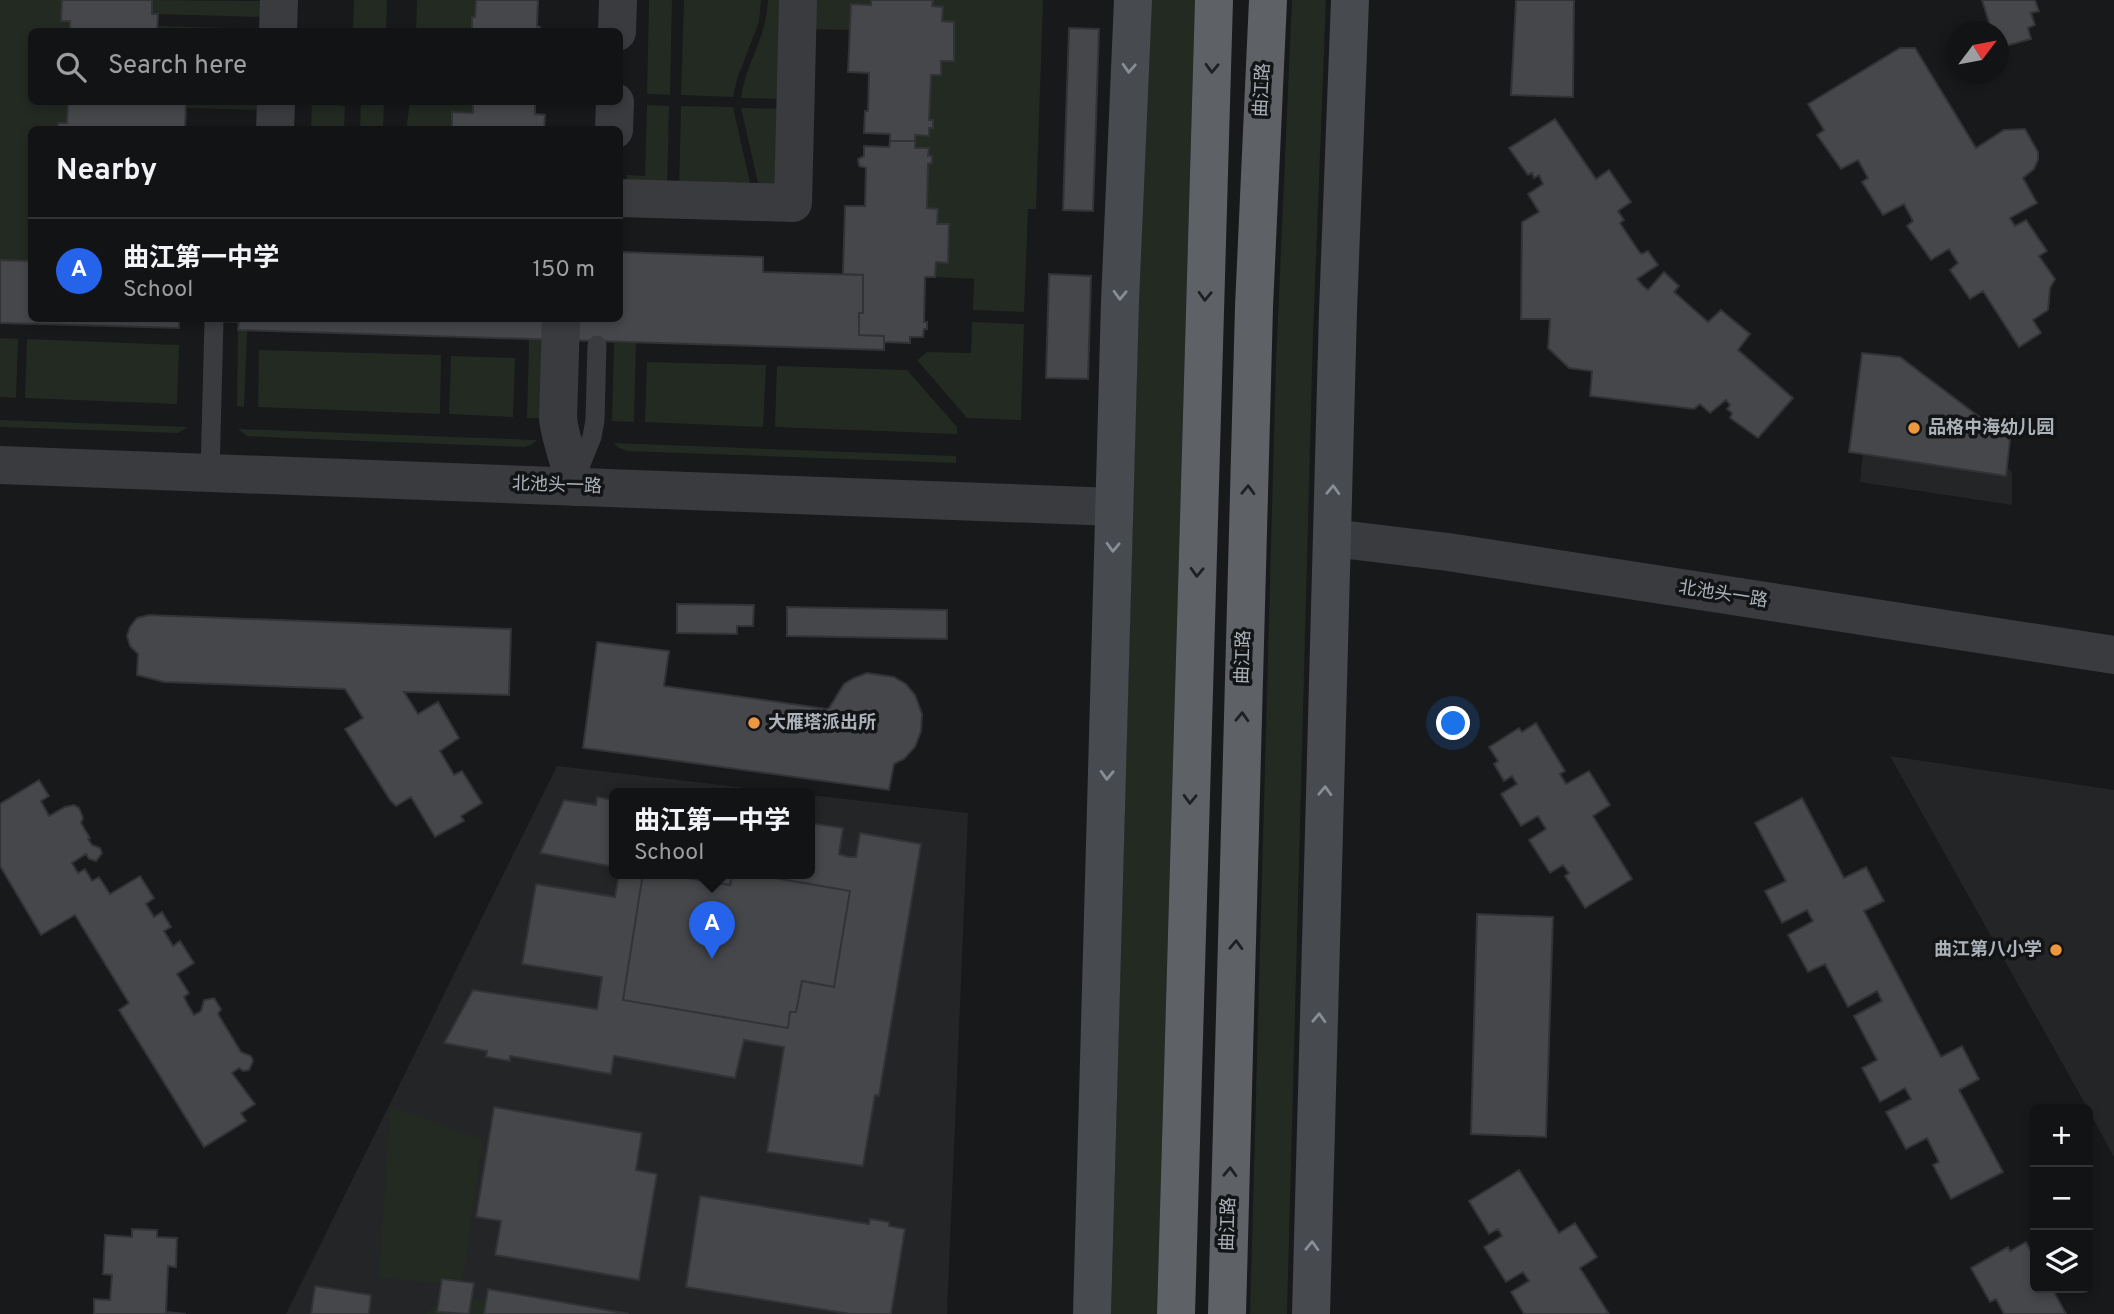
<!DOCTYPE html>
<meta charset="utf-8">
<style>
body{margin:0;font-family:Overpass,"Noto Sans SC",sans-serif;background:#1f2022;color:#f1f3f6}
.controls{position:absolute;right:21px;bottom:21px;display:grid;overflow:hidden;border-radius:10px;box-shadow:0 4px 10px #0003}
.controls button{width:63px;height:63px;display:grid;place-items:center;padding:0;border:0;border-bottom:2px solid #313234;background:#121314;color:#f1f3f6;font:35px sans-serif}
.compass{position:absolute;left:1946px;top:21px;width:63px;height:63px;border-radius:50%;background:#121314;box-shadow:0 4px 10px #0003;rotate:58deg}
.you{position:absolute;left:1454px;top:724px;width:24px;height:24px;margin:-18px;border:5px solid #fff;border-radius:50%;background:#1a73e8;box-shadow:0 0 0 10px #1a73e833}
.badge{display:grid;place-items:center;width:46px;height:46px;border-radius:50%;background:#2563eb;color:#fff;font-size:23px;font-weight:700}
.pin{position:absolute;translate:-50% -58px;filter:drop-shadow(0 2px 4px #0008)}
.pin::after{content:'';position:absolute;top:37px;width:24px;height:21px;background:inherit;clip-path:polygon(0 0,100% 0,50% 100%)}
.popup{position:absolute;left:609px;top:788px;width:206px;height:91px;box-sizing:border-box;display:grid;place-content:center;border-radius:10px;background:#121314;filter:drop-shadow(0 2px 5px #0005);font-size:23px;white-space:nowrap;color:#9c9ea0}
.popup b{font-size:26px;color:#f1f3f6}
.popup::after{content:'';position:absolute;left:50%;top:100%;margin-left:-14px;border:14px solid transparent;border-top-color:#121314}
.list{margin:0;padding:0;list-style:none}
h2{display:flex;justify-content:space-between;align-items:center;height:91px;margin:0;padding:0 28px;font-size:30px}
h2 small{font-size:23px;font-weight:400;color:#9c9ea0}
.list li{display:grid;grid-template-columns:46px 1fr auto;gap:21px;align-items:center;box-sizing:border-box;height:105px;padding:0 28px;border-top:2px solid #313234}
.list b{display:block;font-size:26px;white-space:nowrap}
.list p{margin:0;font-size:23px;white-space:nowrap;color:#9c9ea0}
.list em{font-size:23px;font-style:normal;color:#9c9ea0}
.icon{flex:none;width:38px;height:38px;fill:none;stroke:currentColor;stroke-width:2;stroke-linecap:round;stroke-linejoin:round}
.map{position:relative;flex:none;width:2114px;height:1314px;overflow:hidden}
.search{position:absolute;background:#121314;box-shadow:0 4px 10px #0003;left:28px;top:28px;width:595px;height:77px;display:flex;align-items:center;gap:18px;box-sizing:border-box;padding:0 24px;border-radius:10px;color:#9c9ea0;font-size:26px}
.panel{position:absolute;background:#121314;box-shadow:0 4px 10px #0003;left:28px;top:126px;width:595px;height:196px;border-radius:10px}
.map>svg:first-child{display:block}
.built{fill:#242527}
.green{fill:#222a22}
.building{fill:#45474a;stroke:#323336;stroke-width:2}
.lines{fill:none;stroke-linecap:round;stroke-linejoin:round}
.service{stroke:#393b3f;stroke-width:19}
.minor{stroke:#393b3f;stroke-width:38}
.tertiary{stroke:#393b3f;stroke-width:38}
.secondary{stroke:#474a4f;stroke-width:38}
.trunk{stroke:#5e6267;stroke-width:38}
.oneway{stroke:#888e95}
.oneway2{stroke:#1e2021}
.poi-dot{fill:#ed983e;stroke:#131415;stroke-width:2.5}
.labels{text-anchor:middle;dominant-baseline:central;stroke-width:7;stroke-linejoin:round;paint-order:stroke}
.street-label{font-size:18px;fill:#abb2ba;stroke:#131415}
.poi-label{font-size:18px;font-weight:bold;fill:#abb2ba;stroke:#131415;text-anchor:start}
</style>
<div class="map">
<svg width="2114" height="1314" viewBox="0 0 2114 1314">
<rect width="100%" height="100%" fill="#18191a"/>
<!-- built -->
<path class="built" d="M1871,378l42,6 99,88v33l-152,-23z
M1890,756l224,34v367l-26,-48z
M557,766l234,27h-177v80h196v-78l158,18 -21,501h-661z"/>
<!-- green -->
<path class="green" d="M0,0h62l-1,21h9v10l-38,1v70h36l-1,21h-9v6l-26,1 -1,131 -31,-1z
M152,0l114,1v16l-114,-3z
M354,0h33l-1,31h-33z
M417,0h59l-1,17 -3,1v13l-56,1z
M649,0h23l-2,95 -23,-1z
M684,0h77l-2,22 -22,57 -4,18 -52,-2z
M768,0h21l-3,99 -45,-1c5,-36 25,-58 27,-98z
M809,0h62v5l-20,-1 -1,26 -42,-1z
M933,0h110l-7,209h-8l-4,103 -51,-2 1,-31 -39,-2 1,-15h12l1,-38h-12v-15l-10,-1 1,-44 4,-1v-7h-4v-8h-13v-13l14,1 2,-61h10v-14l13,-1v-38l-12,-1 1,-14 -11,-1z
M1151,0h44l-38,1314h-46l28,-1027z
M1292,0h34l-13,335 -26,979h-37l26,-951z
M157,26l108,3v3h-108z
M185,102h78v8l-78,-2z
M312,102h23v3l10,1 -1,23h-33z
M361,102h23l-1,27h-23z
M410,102h63v11l-21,-1v17l-46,1z
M647,105l22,1 -2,87 -41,-2 1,-16 18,1z
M681,106l52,1 20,89 -74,-3z
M741,108l45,1 -3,87h-22z
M972,322l52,2 -3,96 -54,-2 -50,-58 10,-8 44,1z
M238,330l9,1 -3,76 -7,-1z
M0,338l18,1 -2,59 -16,-1z
M27,339l152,6 -2,59 -152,-6z
M529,339l13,1 -2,78h-13z
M614,342l22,1 -2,79 -22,-1z
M259,350l182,5 -1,59 -182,-7z
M451,356l64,2 -2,59 -64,-3z
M647,362l119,3 -3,62 -118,-5z
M777,366l130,4 50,57v7l-182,-7z
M0,420l188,7 -10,6 -178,-6z
M238,429l299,11 -6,5 -7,2 -239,-9 -38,-2z
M614,443l342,13v7l-329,-12 -8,-3z
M390,1106l93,34 -21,146 -83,-8z
M456,1296l119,18h-150l10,-9z"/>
<!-- building -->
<path class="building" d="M62,0h90v14h6l-1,18h-87v-11h-9z
M476,0h62l-1,26 3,1v5h-68v-15h3z
M871,0h62l-1,6 11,1 -1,14 12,1v39h-13v14h-10l-2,45h4v8h-4v8l-14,-1v6h-25v-7l-26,-1 1,-22h3l1,-38 -21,-1 3,-68 20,1z
M1516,0h58l-1,97 -62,-2z
M1982,0h53l4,11 -8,2 4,12 -7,3 3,11 -33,9v-16h-6z
M1069,28l30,1 -6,182 -30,-1z
M1900,48h15l61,100 28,-18 21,-1 13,23v8l-4,9 -11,9 14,25 -27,15 5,8 11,-6 21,31 -8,5 16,23 -5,9 -2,22 -15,10 8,13 -22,14 -36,-56 -13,8 -20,-29 8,-7 -9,-14 -18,11 -24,-34 6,-5 -9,-17 -21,11 -21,-33 6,-4 -10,-18 -17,9 -24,-34 7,-5 -16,-26z
M68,102h118l-1,28h-127v-7h9z
M473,102h62v12l10,1 -1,15h-92v-18l21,1z
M1555,119l41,60 13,-9 22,32 -13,9 6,9 -4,3 20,30 2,1 6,-3 10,14 -21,14 6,7 5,4 16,-18 15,14 -5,6 34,30 13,-12 29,24 -12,16 55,48 -35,40 -28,-20 2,-5 -5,-4 3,-4 -4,-5 -16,13 -10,-9 -6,5 -104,-13 2,-25 -23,-3 -21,-20 2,-29h-29l1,-97 17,-10 -11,-18 15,-10 -4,-9 -5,3 -2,-5 -4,2 -19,-27z
M890,141h25v7h14l-1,8h4v7l-4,1 -1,44 11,1 -1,15h12l-1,39 -12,-1 -1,15h-10l-1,45h3v7h-3l-1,8h-13v6l-26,-1v-6l-25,-1v-22h4v-38l-20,-1 2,-68h20l1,-38 -7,-2 -1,-7 6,-3v-10l25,1z
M620,252l143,5v15l100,3v38h-4v22l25,1v14l-646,-20 1,-12h381z
M0,260l32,1v57h147v10l-179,-5z
M1049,274l42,2 -3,103 -42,-1z
M179,318h60v4l-60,-2z
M1862,353l38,4 110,83 -4,36 -157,-24z
M677,604l77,1 -1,21h-16v8l-60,-1z
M787,607l160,3v29l-160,-3z
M149,615l362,14 -2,66 -105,-3 14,22 20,-12 21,36 -19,13 14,24 8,-4 20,32 -21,13 3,5 -29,16 -24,-40 -15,9 -6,-6 -45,-71 18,-11 -18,-29 -181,-7 -27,-7 1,-21 -8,-8 -3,-10 3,-9 7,-9z
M597,642l72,9 -5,35 163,23 2,-1 15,-24 10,-6 13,-5 27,4 12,7 9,11 7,19 -1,17 -6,16 -11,12 -10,5 -5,26 -306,-42z
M1536,723l29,48 -5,3 6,10 23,-13 21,34 -17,11 39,63 -47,29 -20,-32 4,-3 -6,-8 -13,8 -21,-33 17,-11 -8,-13 -17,10 -20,-32 16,-10 -5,-8 -8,5 -10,-17 4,-3 -9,-14 30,-19 3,4z
M39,780l10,16 -8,5 8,15 16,-9 9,-2 5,3 4,10 -2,5 9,15 -2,1 4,6 8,3 2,5 -6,8 -7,-2 -3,-5 -14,9 6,10 7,-4 7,12 7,-4 11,17 30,-18 14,22 -8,6 8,13 8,-5 9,15 -7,4 9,15 7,-5 14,22 -17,11 12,19 -5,4 4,8 6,10 7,-4 3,-11 10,-2 7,11 -3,5 23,38 10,4 2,5 -4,9 -6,1 -4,-3 -7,5 23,31 -14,9 5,8 -42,26 -85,-137 10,-7 -54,-88 -34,20 -41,-69v-62z
M597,797l17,3v67l-74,-14 24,-53 32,5z
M1802,798l42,80 22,-11 18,34 -20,10 77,146 21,-11 17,33 -20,11 44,82 -52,27 -18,-34 6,-3 -12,-24 -21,11 -20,-37 25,-13 -6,-11 -25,14 -18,-34 15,-8 -23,-44 28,-15 -5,-10 -29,16 -23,-43 -17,8 -20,-37 25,-14 -6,-11 -25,13 -17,-32 21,-10 -31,-58z
M810,823l33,5 -4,26 10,3h7l4,-24 61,11 -42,252 -4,-1 -12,71 -96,-14 17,-105 -40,-7 -9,38 -121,-22 -3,18 -101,-18v5l-24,-4 1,-6 -43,-8 29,-53 124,19 5,-32 -80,-13 14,-80 79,13 4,-24h24l-20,127 165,28 2,-16h6l6,-31 32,6 16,-96 -104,-18h64z
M643,873h15l72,12 3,-12h13l104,18 -16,96 -32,-6 -6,31h-6l-2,16 -165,-28z
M658,873h75l-3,12z
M1477,914l76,3 -7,220 -75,-3z
M494,1107l148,26 -6,37 21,4 -18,106 -144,-25 6,-34 -25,-4z
M1519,1170l40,63 16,-10 22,34 -17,11 29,46h-85l-13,-22 18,-11 -6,-9 -17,10 -22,-35 18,-11 -4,-7 -9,5 -20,-33z
M700,1196l169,28 1,-5 19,3v4l16,3 -14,85h-41l-164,-27z
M132,1229l25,1v7l20,1 -1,29 -8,-1 -2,46 20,2h-92v-15l16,1 2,-25 -9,-1 2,-39 27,2z
M2026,1242l9,17v29h17l14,26h-62l-8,-15 -6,3 -19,-34 37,-21 2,4z
M442,1279l32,4 -5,31 -32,-2z
M315,1286l56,9 -2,19h-58z
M488,1289l141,25h-145z"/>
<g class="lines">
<!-- service -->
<path class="service" d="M210,473l4,-152
M577,474l15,-37 3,-17 2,-75"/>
<!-- minor -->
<path class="minor" d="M278,32l1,-32
M617,32l1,-32
M275,130l1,-28
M614,130l1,-28
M620,198l173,5 5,-203
M561,318l-3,101c3,24 13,45 17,68"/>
<!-- tertiary -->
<path class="tertiary" d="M0,465l1114,42
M1332,538l116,14 666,103"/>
<!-- secondary -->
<path class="secondary" d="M1092,1314l28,-1012 13,-302
M1311,1314l27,-1003 12,-311"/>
<!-- trunk -->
<path class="trunk" d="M1176,1314l38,-1314
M1227,1314l27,-1007 14,-307"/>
</g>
<!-- one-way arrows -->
<defs><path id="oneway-chevron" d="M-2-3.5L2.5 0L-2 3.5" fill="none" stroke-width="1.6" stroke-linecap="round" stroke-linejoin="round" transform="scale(1.75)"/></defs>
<g class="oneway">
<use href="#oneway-chevron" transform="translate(1129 68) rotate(93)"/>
<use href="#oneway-chevron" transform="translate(1120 295) rotate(92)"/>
<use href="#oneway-chevron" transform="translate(1333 490) rotate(-88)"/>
<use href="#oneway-chevron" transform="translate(1113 547) rotate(92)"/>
<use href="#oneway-chevron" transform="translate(1107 775) rotate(92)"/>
<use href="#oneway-chevron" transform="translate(1325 791) rotate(-88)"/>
<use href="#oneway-chevron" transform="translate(1319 1018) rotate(-88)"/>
<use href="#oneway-chevron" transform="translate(1312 1246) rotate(-88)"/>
</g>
<g class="oneway2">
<use href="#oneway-chevron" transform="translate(1212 68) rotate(92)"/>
<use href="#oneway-chevron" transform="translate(1205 296) rotate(92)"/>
<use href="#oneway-chevron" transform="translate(1248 490) rotate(-88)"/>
<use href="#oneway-chevron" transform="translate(1197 572) rotate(92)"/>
<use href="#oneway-chevron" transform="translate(1242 717) rotate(-88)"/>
<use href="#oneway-chevron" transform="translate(1190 799) rotate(92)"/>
<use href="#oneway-chevron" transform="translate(1236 945) rotate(-88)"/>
<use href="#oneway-chevron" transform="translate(1230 1172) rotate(-88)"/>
</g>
<!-- markers -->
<g class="poi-dot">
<circle cx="1914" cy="428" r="7"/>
<circle cx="754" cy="723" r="7"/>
<circle cx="2056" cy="950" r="7"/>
</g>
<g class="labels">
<!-- street labels -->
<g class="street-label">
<text transform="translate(1263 90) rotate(-87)">曲江路</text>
<text transform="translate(557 486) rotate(2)">北池头一路</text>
<text transform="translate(1723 595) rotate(9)">北池头一路</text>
<text transform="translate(1244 657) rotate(-88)">曲江路</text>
<text transform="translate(1229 1224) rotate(-88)">曲江路</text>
</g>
<!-- poi labels -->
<g class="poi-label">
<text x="1928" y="428">品格中海幼儿园</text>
<text x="768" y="723">大雁塔派出所</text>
<text x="2042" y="950" text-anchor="end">曲江第八小学</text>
</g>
</g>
</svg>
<div class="controls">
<button>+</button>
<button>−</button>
<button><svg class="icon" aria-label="layers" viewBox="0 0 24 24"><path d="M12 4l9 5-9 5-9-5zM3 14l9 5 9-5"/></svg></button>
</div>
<svg class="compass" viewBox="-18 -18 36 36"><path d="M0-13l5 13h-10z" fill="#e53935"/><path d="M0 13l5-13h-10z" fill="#9c9ea0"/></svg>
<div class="you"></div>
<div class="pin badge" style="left:712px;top:959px">A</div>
<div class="popup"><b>曲江第一中学</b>School</div>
<div class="search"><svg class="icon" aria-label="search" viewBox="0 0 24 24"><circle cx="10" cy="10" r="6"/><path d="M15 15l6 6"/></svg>Search here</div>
<section class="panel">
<h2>Nearby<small></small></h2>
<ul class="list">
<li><span class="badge">A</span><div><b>曲江第一中学</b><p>School</p></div><em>150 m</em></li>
</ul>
</section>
</div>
